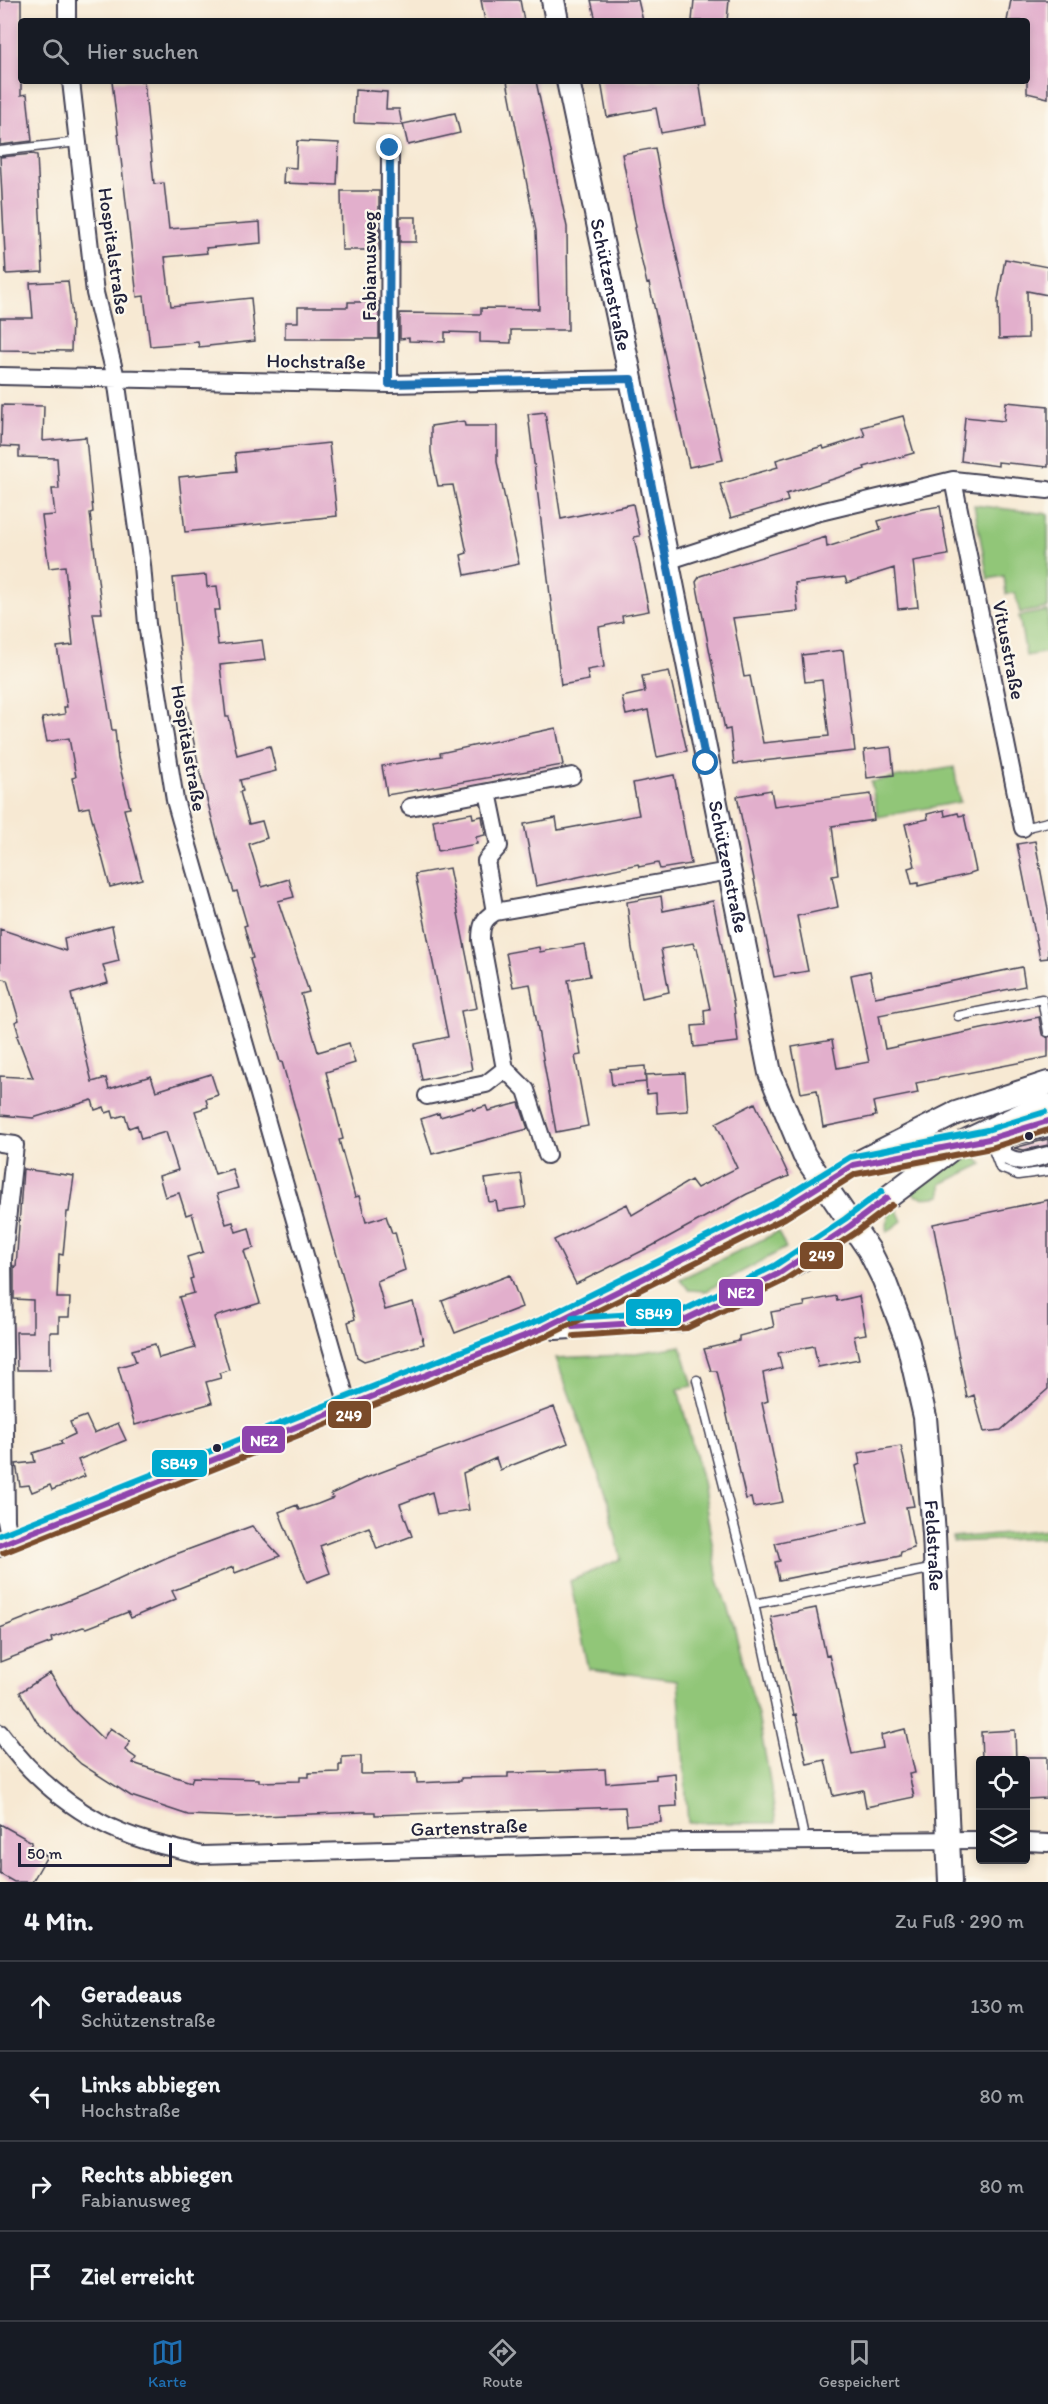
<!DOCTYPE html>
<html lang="de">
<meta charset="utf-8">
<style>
body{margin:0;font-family:Itim,sans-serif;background:#242831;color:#f1f3f6}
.controls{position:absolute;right:18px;bottom:18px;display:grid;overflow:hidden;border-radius:6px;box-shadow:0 3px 9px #0003}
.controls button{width:54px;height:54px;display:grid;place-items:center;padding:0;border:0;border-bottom:2px solid #363941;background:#171b24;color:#f1f3f6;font:30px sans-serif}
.scale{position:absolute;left:18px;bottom:15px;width:154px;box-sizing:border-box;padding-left:6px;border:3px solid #22223b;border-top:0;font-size:16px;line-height:21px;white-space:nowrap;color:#22223b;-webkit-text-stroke:4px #fbf7ec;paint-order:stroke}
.stop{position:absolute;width:18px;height:18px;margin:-14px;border:4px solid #1f6fb2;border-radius:50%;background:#fff}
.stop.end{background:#1f6fb2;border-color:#fff;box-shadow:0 2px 6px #0008}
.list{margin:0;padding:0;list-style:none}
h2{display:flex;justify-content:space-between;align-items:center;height:78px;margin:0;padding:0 24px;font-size:26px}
h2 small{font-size:20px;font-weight:400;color:#9ea1a6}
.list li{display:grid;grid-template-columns:39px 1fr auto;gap:18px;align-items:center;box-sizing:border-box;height:90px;padding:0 24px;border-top:2px solid #363941}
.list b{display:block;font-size:22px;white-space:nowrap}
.list p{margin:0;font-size:20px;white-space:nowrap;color:#9ea1a6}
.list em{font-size:20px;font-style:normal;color:#9ea1a6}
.icon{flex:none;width:33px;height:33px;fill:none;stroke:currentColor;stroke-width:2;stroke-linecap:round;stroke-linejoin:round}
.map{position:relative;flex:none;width:1048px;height:1882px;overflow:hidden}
.search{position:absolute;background:#171b24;box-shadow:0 3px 9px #0003;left:18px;right:18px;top:18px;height:66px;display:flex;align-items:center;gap:15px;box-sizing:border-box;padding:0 21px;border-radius:6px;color:#9ea1a6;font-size:22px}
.sheet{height:438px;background:#171b24}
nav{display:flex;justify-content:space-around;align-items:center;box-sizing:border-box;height:84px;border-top:2px solid #363941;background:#171b24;font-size:16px;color:#9ea1a6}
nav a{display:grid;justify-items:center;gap:3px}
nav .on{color:#1f6fb2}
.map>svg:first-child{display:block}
.green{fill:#91c678;stroke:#5a745a;stroke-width:1.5}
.building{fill:#e2afcc}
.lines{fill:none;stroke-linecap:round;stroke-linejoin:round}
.lane-casing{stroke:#424052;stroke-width:11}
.street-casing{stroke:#424052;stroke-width:20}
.secondary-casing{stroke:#424052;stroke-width:26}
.lane{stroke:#fff;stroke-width:8}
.street{stroke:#fff;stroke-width:16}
.secondary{stroke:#fff;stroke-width:22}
.bus-1-casing{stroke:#fbf7ec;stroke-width:10}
.bus-2-casing{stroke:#fbf7ec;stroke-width:10}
.bus-3-casing{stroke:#fbf7ec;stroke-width:10}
.bus-1{stroke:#8e44ad;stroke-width:6}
.bus-2{stroke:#7a4b2a;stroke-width:6}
.bus-3{stroke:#00a9ce;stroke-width:6}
.route{stroke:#1f6fb2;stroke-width:8}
.bus-dot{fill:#22223b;stroke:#fbf7ec;stroke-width:2}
.labels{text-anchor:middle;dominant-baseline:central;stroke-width:5;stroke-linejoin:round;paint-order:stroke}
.street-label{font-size:20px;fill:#22223b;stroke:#fbf7ec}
.line-badge{stroke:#fbf7ec;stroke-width:2}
.badge-label{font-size:16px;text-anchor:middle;font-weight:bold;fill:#fff}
</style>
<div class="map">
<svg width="1048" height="1882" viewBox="0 0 1048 1882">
<rect width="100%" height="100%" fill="#fbf7ec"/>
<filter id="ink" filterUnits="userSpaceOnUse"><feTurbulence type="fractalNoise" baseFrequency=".0167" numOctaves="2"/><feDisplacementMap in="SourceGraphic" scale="12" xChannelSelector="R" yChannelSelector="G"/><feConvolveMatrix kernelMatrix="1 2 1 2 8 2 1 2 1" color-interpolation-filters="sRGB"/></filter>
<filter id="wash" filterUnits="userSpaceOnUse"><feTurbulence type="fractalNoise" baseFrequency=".008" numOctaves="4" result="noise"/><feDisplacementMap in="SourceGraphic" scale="24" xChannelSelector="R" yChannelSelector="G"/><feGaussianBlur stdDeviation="1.35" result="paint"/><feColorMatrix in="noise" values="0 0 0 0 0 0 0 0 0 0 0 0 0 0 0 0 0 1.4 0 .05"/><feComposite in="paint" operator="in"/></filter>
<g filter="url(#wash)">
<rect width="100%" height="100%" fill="#f7e9d3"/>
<!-- green -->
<path class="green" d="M974,505l74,9v94l-28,5 -5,-20 -9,1 -2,-18 -16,3z
M1048,611v41l-22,4 -7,-40z
M954,767l6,35 -82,15 -7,-35z
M960,1155l15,2 8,7 -42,20v12c-13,2 -23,4 -32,-6z
M894,1204l8,17 -15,11 1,-20z
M778,1232l8,16 -80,43 -17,-1 -9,-11z
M681,1346l12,40 -15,3 24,93 16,98 16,47 24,89 11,59 7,48h-88l-10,-143 -89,-11 -19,-88 51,-22 -14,-62 -51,-139 67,-3z
M1048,1529v9l-95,4v-4z"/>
<g id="blocks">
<!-- building -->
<path class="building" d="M0,0h21v95l6,-1 5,47 -32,4z
M481,0h39l4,21h-39z
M591,0h47l5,21h-47z
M694,0h35l-2,21h-35z
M1011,0h37v98l-21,-5v-72h-20z
M112,81h32l10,103 10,-1 5,46 91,-7 1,21 -55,5 1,5 -42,4 6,49 80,-8 4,43 -56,6 -1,-5 -48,4 -6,-50 -7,1z
M507,81h29l31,146 1,103h-57v13l-31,-1v-9l-35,-1v10l-36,-1v-3l-9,1v-26l81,1v-6l58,1 -3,-78z
M601,81h98l7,44 -45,8 -5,-25 -49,9z
M355,90l32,2 -1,17h13l3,16 -48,-2z
M455,113l5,20 -52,12 -5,-21z
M297,141l42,2 -2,42 -54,-2 1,-16 12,1z
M655,148l10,56 58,256 -34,7 -40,-184 -2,1 -13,-56 2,-1 -14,-73z
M33,154l4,1 6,117 -37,2 -6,-117z
M341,191h38v59h-37z
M400,217h16v25h-16z
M1005,259l43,8v28l-21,-4 1,47 -29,1 -1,-39z
M68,281l4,36 -1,34 -71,-1v-32h33l-3,-35z
M348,302h31v37h-94v-17h13v-15h50z
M1006,402l42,4v61l-50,-5v4l-37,-5 4,-44 39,4z
M2,405l42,1 -1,35 43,-4 7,75 -3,1 12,100h-9l19,117h3l3,29 12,49 -6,1 18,70 -32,8 -21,-80 -10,2 -7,-31 4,-1 -7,-39 -22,4 -5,-24 23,-4 -1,-7h3l-10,-60 16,-2 -8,-79 -16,2 -7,-52 13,-1 -3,-26h7l-2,-31 -38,-1v-10l-18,-1z
M545,412l16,107 72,-15 7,32 -6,1 15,74 -27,5 1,6 -24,5 5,40 -17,3 2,10 -28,5 -33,-271z
M903,416l11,37 -50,14 1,2 -79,25 2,7 -57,17 -11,-34 58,-17 -2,-7 47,-14 1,3 41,-13 -3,-9z
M464,421l1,5h32v36l22,102 -54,11 -4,-20 6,-2 -14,-68 -15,1 -7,-33v-27z
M329,443l8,73 -152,16 -6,-55 58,-6 -2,-18z
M940,506l8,49 -35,6 5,46 -20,2 -4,-41 -47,15 -2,-6 -50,6 3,28 -65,7 11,59 6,-1 13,67 66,-7 -7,-56 -17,2 -3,-27 41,-5 12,101 -121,13 -4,-35 -5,1 -29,-148 4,-6 126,-39 1,10 54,-17 -3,-9 39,-11z
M206,575l1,12 10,-1 3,24h-6l4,35 44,-5 3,20 -45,5 6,52h3l8,38 33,-9 6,25 -36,9 3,11 -3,1 9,32 13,-3 5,17 -18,6 13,43 27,-8 5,18 -16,4 31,91 -8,2 17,58 31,-9 6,20 -29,9 17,67 -4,1 16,57 4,-1 7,26 20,-6 6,17 3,-1 10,38 -28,11 8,29 28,-8 11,42 -60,17 -7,-4 -9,-35 7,-3 -73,-257h-2l-30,-103 3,-1 -9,-32 3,-1 -10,-34 -3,1 -17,-54 -17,-65 -14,-70 -13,-125z
M669,671l18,80 -30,6 -9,-47 -22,5 -4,-18 23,-5 -3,-16z
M556,728l7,37 -176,30 -5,-29 59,-10 -1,-3z
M891,747l3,28 -27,3 -3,-28z
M674,775l17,89 -31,5 -2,-6 -19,4 -1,-3 -102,22 -12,-62 32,-6 2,12 81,-15 -6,-32z
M771,790l3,16 97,-12 3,26 -42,6 6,49 -6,1 6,31 -41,9 11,55 -34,6 -37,-181z
M944,810l1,6 13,-3 1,3 5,-1 12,56 -6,2v1l-52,12v-3l-6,1 -4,-16 7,-2 -10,-42 23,-5 -1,-5z
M472,813l1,5 9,-2 3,19 -9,2 1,7 -39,7 -5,-31z
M1035,841l13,68v49l-8,1 -23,-115z
M449,868l28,140 -16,3 11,59 -50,10 -7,-36 33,-7 -33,-163z
M661,896l2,15 50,-10 21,105 4,36 -44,5 -2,-21 13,-1 -1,-15 6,-1 -13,-61 -2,1 -2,-6 -32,6 8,43 -27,6 -10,-50 -5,-46z
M112,926l7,35 -16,4 5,18 -37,11 21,88 14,-4 3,11 42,-13 5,15 55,-17 7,21 -12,4 2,8 -13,4 20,63 17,-5 6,19 -21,6 9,30 7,-2 3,10 13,-4 5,20 -10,3 16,52 -46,14 15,53 -10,3 2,5 -15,4 6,21 -77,22 -17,-58 18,-5 -4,-12 23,-6 4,14 36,-10 -16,-51 15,-4 -4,-14 3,-1 -6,-21 16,-5 -11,-39 -6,2 -7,-22 -14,4 -6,-21 19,-6 -12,-38 -25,7 -4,-14 -8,3 -4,-13 -11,3 -2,-7 -6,2 -2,-6 -9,3 -3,-10 -59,18 -33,-3v-39l33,2 -16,-42 2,-1 -4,-13 4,-2 -12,-40 -7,-2v-49l66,22 -2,-13z
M584,944l6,32 -22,4 13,75 -6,1 13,70 -32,6 -26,-148 -17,3 -7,-34 33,-6 1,5z
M1022,967l3,19 -146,29 6,34 154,-32 3,17 6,4v19l-132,26 2,10 -45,9 3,14 -53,11 -6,-37 -16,3 -9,-46 40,-7 5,28 32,-6 -18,-87 19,-4 5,26z
M645,1066l1,16 -34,3 -2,-16z
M685,1073l3,38 -31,2 -1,-20 -9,1 -2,-19z
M519,1103l9,26 -96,25 -11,-35 18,-6 1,4 32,-9 1,2 13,-4 2,5z
M755,1103l34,73 -42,18 -95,52 -76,38 -22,-44 73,-36 5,11 59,-35 6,8 40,-20 -21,-45z
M1048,1139v6l-24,5 -10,-2z
M23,1169l51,7 -5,36h-2l-4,43 -4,-1 -2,44h13l-1,19h-10v15h-9v38h-33l-1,-38h17v-32l-19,-1v-33l2,1z
M521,1174l5,33 -28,4 -2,-10 -7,1 -4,-23z
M1048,1200v189l-47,41 -17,2 -10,-37 -7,3 -34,-174z
M510,1275l12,32 -67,26 -13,-32z
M836,1296l1,5 22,-5 7,38 -12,2 5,23 -41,8 -4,-21 -36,7 4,15 -19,5 5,28 -6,2 21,99 -30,5 -2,-9 -5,1 -29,-128h-6l-7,-22 35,-8v-5l35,-9 -3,-15 34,-6 -1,-4z
M554,1407l14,36 -68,27 -4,-12 -33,15 6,37 -32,5 -5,-23 -32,12 12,32 -35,13 -8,-22 -49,19 10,27 -23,9 -28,-70 18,-7 2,5 19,-6 15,-6 -2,-4 32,-15z
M86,1416l8,17 24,-10 8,17 -48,20 7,16 -33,14 -2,-5 -18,7 -3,-7 -9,1 -4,-22 19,-2 -2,-9 29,-9 -2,-3 15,-7 -5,-12z
M901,1446l13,60 -8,1 8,41 -13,4 -1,4 -121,24 -4,-18 5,-1 -5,-18 93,-21 -12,-56 4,-2 -2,-11z
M252,1526l28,30 -45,17 -2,-6 -61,24 4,8 -45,19 -3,-6 -41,16 -4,-1 -32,11 1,4 -52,20v-34l98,-39 70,-32z
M816,1608l10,48 3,-1 23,99 31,-6 -2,-13 24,-6 10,44 -6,1 5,23 -48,10 -3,-17 -30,6 -8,-36 -18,4 -11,-50 -2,1 -23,-98z
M50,1673l22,36 31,30 7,-11 20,13 -5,9 11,8 -3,5 58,19 2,-5 66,2v3l41,-1v-4h9v-4l30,-1v-7h3v-8l19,-1v18l55,-1 1,10 44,-2v-3l47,-1v-4l53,-1v-1l44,-2 1,14 50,-4v-4l19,-2 2,33 -17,1 1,15 -34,3 -2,-18 -250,8v-3h-11l-127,5 -49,-2 -57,-19 -50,-32 -44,-42 -17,-30z
M1015,1730l1,31h-34l-1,-29z
M1026,1757h21v41l-21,1z
M0,1824l32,18 -2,4 17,10 -15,26h-18l-14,-8z"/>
</g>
</g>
<g filter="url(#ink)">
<use href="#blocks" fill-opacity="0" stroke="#424052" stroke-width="1.5"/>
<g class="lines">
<!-- lane casing -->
<g class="lane-casing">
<path id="lane" d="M0,151l78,-9
M1023,828l25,-6
M958,1016l84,-17 6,33
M989,1139l11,29 18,7 30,-4
M886,1158l58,-11
M697,1380l57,224 51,238
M754,1604l181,-36"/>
</g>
<!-- street casing -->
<g class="street-casing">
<path id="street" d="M67,21v-21
M71,81l24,212 21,85 26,187 5,59 28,176 173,606
M0,376l389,8 242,-5
M389,384l1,-236
M953,480l70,348
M667,561l149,-48 137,-33 95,10
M488,792l11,54 -13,15 9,51
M410,807l162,-31
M427,1096l59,-12 19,-15
M1048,1128l-39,9 -6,7v10c15,12 28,5 45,1
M0,1143l15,2 -12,114 3,262 4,20
M547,1155l-21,-65 -21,-21 -24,-129c0,-14 2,-21 14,-28l234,-41
M0,1733c26,36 61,68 100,89 31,17 68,25 102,33l485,-13 293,-2
M1026,1842l22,1"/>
</g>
<!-- secondary casing -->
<g class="secondary-casing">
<g id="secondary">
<path d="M553,0l4,21"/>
<path id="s1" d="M568,81l63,298 139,694 34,82 65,95 15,30 24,63 17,74 9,117 16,348"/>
<path d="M555,1328l129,-8 94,-46 28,-17 44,-31 107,-81 68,-32 23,-8"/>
<path d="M0,1545l544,-217 237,-118 72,-45 103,-52 92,-30"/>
</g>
</g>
<!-- lane -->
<use href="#lane" class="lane"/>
<!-- street -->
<use href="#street" class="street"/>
<!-- secondary -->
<use href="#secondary" class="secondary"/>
<!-- bus-1 casing -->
<g class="bus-1-casing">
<path id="bus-1" d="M573,1327l111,-7 94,-46 72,-48 37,-28
M0,1545l544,-217 237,-118 72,-45 136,-26 59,-18"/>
</g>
<!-- bus-2 casing -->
<g class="bus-2-casing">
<path id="bus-2" d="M574,1336l113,-8 96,-47 72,-48 37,-28
M3,1553l544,-217 238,-118 71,-44 135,-26 57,-18"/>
</g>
<!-- bus-3 casing -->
<g class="bus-3-casing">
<path id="bus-3" d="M572,1318l110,-7 92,-45 71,-47 37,-28
M0,1535l540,-215 237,-118 73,-45 137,-27 58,-18"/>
</g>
<!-- bus-1 -->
<use href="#bus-1" class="bus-1"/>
<!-- bus-2 -->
<use href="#bus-2" class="bus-2"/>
<!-- bus-3 -->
<use href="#bus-3" class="bus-3"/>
</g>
</g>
<g class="lines" filter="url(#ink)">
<!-- route -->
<path class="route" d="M390,148l-1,236 242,-5 75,384"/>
</g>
<!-- markers -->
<g class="bus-dot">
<circle cx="1029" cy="1136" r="5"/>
<circle cx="217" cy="1448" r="5"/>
</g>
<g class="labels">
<!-- street labels -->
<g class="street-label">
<text transform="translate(114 251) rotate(82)">Hospitalstraße</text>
<text transform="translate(369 266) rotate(-90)">Fabianusweg</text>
<text stroke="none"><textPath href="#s1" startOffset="208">Schützenstraße</textPath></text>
<text transform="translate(316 361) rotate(1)">Hochstraße</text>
<text transform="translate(1009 650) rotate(79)">Vitusstraße</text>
<text transform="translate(189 748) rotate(80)">Hospitalstraße</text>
<text stroke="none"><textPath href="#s1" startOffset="802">Schützenstraße</textPath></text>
<text stroke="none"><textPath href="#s1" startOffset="1522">Feldstraße</textPath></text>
<text transform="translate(469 1827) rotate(-2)">Gartenstraße</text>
</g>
</g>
<g class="line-badge">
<rect x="799" y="1241" width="45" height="29" rx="6" fill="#7a4b2a"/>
<rect x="718" y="1278" width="46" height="29" rx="6" fill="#8e44ad"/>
<rect x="625" y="1298" width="57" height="29" rx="6" fill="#00a9ce"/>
<rect x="327" y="1400" width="45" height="29" rx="6" fill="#7a4b2a"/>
<rect x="241" y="1425" width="45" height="29" rx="6" fill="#8e44ad"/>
<rect x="151" y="1449" width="57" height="29" rx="6" fill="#00a9ce"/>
</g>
<g class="badge-label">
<text x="822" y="1261">249</text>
<text x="741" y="1298">NE2</text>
<text x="654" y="1319">SB49</text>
<text x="349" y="1421">249</text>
<text x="264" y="1446">NE2</text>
<text x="179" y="1469">SB49</text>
</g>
</svg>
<div class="controls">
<button><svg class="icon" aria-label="locate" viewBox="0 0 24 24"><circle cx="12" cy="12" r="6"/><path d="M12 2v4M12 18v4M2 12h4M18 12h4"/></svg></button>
<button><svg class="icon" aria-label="layers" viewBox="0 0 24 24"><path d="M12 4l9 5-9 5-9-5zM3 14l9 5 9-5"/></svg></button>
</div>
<div class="scale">50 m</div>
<div class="stop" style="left:706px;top:763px"></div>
<div class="stop end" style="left:390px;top:148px"></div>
<div class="search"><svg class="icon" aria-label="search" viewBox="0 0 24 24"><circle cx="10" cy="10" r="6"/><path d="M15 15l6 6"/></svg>Hier suchen</div>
</div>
<section class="sheet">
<h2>4 Min.<small>Zu Fuß · 290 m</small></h2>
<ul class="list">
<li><svg class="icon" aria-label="ahead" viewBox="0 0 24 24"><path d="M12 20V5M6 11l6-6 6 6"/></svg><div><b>Geradeaus</b><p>Schützenstraße</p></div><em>130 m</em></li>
<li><svg class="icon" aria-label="left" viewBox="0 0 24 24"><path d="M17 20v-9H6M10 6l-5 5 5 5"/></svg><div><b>Links abbiegen</b><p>Hochstraße</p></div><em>80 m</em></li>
<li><svg class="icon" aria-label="right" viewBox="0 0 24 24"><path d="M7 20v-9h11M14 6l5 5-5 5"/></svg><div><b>Rechts abbiegen</b><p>Fabianusweg</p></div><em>80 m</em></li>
<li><svg class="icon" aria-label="arrive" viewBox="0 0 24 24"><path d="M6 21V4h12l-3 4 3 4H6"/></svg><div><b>Ziel erreicht</b></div></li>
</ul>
</section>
<nav>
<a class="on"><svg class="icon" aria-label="map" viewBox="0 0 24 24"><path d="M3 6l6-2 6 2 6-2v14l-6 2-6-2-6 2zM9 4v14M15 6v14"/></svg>Karte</a>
<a><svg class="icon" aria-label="directions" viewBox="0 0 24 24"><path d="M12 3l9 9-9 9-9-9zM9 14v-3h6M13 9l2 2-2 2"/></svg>Route</a>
<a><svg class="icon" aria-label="saved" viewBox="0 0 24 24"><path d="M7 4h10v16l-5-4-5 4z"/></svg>Gespeichert</a>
</nav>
